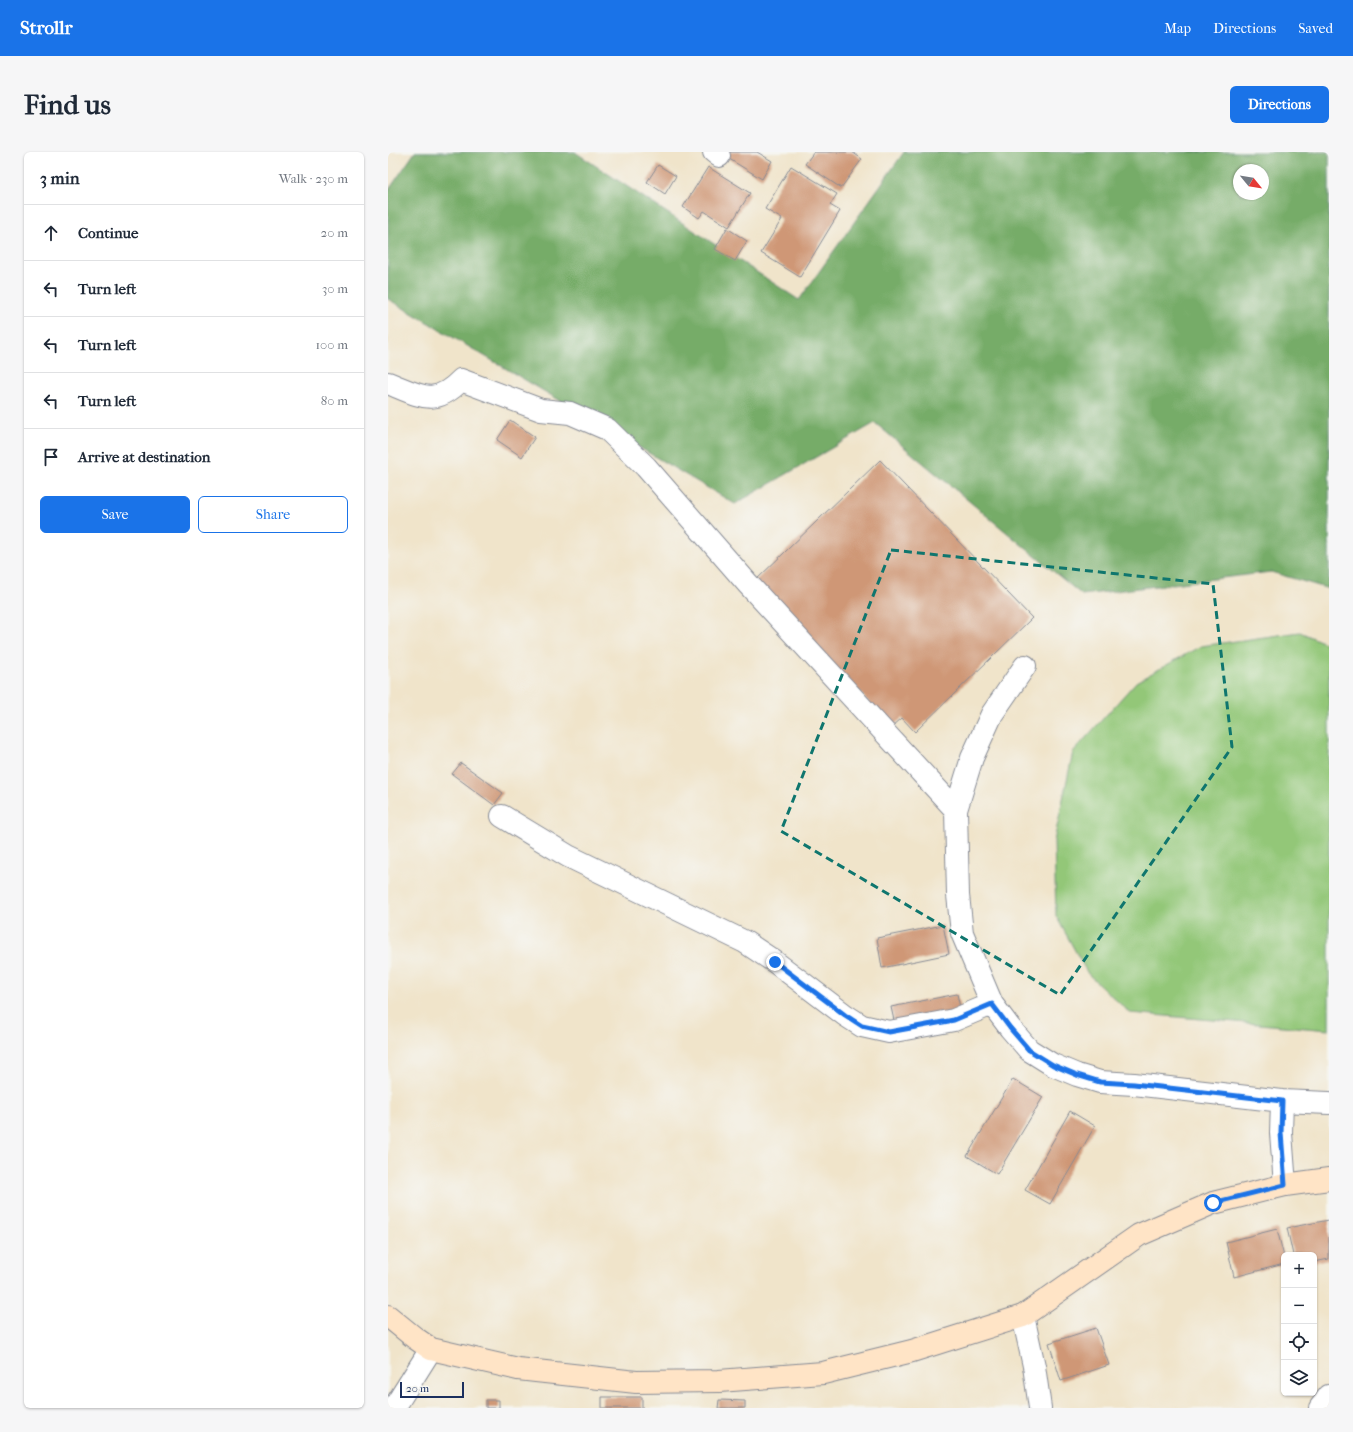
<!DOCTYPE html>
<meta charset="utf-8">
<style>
body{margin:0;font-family:"IM FELL French Canon",serif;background:#f6f6f7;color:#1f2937}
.controls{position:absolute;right:12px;bottom:12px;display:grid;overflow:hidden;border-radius:6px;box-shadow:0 1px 3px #0004}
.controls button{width:36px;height:36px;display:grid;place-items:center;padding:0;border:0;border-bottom:1px solid #e0e1e3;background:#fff;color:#1f2937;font:20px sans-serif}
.compass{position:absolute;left:845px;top:12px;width:36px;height:36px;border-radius:50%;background:#fff;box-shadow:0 1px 3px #0004;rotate:120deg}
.scale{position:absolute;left:12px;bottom:10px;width:64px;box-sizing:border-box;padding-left:4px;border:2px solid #1b2f5e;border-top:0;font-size:11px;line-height:14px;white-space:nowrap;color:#1b2f5e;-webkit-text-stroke:3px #f6f6f2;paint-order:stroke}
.stop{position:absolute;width:12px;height:12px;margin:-9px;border:3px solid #1a73e8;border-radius:50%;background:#fff}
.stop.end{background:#1a73e8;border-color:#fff;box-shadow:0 1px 4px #0008}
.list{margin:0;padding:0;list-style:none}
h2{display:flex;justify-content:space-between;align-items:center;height:52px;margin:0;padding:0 16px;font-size:17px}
h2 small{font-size:13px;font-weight:400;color:#747a83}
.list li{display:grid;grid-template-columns:26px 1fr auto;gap:12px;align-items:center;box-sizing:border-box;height:56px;padding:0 16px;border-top:1px solid #e0e1e3}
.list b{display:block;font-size:15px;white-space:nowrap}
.list em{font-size:13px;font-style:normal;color:#747a83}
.actions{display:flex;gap:8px;padding:12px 16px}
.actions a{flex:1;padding:9px 0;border:1px solid #1a73e8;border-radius:6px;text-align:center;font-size:14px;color:#1a73e8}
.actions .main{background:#1a73e8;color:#fff}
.icon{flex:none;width:22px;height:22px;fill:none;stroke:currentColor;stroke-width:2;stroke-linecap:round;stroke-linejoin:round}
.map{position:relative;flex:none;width:941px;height:1256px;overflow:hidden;border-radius:6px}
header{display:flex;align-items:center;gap:24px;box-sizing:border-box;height:56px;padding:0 20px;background:#1a73e8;color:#fff}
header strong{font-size:19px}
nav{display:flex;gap:22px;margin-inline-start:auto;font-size:14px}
.intro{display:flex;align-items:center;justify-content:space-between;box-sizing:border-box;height:96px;padding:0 24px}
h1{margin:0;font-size:28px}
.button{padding:10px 18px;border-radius:6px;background:#1a73e8;color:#fff;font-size:14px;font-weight:700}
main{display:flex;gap:24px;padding:0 24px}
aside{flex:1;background:#fff;border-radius:6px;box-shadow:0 1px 3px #0004}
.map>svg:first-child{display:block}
.green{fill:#93c778;stroke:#577b6b}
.forest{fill:#76ac68;stroke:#486e63;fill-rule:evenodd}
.building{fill:#cf9776}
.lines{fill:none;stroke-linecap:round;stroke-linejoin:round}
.street-casing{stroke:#868a94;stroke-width:24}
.secondary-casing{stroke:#868a94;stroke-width:24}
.street{stroke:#fff;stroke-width:22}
.secondary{stroke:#ffe4c6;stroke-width:22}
.route{stroke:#1a73e8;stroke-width:5}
.marked{fill:none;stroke:#0f766e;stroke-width:3;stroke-dasharray:8 5;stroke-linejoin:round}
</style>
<header>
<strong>Strollr</strong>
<nav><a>Map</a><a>Directions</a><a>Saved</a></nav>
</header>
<div class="intro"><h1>Find us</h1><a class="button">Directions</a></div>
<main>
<aside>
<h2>3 min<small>Walk · 230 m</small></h2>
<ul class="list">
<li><svg class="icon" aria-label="ahead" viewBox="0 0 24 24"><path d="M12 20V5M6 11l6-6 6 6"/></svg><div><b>Continue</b></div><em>20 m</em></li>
<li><svg class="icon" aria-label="left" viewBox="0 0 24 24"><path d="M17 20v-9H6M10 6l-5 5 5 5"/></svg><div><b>Turn left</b></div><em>30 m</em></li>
<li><svg class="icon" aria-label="left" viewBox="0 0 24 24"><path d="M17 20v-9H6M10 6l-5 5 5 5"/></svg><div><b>Turn left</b></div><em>100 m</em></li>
<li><svg class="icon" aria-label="left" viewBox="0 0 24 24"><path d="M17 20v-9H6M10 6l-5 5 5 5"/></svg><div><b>Turn left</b></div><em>80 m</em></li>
<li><svg class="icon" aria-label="arrive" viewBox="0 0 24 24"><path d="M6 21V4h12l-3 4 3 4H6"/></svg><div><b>Arrive at destination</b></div></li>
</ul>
<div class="actions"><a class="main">Save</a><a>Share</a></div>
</aside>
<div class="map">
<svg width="941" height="1256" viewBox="0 0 941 1256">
<rect width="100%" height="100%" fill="#f6f6f2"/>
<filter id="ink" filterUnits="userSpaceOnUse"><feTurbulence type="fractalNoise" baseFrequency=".025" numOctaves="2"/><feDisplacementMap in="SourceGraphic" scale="8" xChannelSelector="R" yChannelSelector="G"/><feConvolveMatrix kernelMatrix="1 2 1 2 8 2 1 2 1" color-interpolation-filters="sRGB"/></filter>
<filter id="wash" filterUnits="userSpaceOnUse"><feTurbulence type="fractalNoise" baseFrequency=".012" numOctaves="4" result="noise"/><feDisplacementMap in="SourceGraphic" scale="16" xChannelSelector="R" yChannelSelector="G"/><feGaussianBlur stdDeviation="0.9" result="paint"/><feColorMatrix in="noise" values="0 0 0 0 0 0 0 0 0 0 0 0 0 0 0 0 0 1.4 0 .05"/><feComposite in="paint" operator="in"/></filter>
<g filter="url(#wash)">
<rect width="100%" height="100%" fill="#f0e4ca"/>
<!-- green -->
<path class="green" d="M912,480l29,13v385l-199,-17 -42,-39 -32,-58 -2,-75 19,-89 63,-70 65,-36z"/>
<!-- forest -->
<path class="forest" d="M27,0h160l224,148 105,-148h425v437l-58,-17 -189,23 -207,-172 -140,81 -347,-205v-108zM851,18h24v24h-24z"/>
<g id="blocks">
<!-- building -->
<path class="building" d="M334,0h35l15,9 -10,18 -41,-25z
M426,0h38l10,7 -21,29 -36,-24z
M270,13l18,11 -11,18 -18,-12z
M403,14l46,28 -7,11 10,6 -40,66 -39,-24 21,-34 -17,-10z
M320,15l42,26 -21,34 -25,-16 -5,7 -16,-11z
M339,76l20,13 -12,20 -20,-12z
M122,268l25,17 -13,20 -25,-17z
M492,308l152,158 -117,114 -13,-14 -10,9 -138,-145z
M73,611l42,30 -9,12 -42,-31z
M555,773l6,29 -67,14 -5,-30z
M569,842l4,18 -66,13 -4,-18z
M625,927l30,18 -46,77 -30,-18z
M682,959l25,15 -45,78 -25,-14z
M941,1068v39l-15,3v-7h-21l-6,-27z
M889,1077l7,28v7l-50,13 -8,-35z
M708,1176l13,37 -48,16 -12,-38z
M214,1245h40v11h-40z
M98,1248h13v8h-13z
M331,1248l26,1v7h-27z"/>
</g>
</g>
<g filter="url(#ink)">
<use href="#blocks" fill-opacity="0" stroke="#868a94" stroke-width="1"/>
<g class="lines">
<!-- street casing -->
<g class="street-casing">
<path id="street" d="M326,0l5,4
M0,231c31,12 46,25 73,-3l80,30 29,3 37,16 39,38 102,117 208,226
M637,514l-33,48 -20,44 -16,52 2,85 4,38 30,71 18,24 19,22 24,15 24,10 23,7 34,2 148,17 47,2
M114,664l66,40 177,86 30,20 70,53 17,11 27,6 65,-12 38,-16
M894,949l-1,32 4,52
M635,1164l11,50 6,42
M6,1256l37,-59
M932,1256l9,-12"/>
</g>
<!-- secondary casing -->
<g class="secondary-casing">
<path id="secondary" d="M0,1164l27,22 16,11 87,20 118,13 83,-1 104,-8 89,-22 111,-35 116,-81 74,-32 72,-18 44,-6"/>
</g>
<!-- street -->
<use href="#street" class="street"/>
<!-- secondary -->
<use href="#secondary" class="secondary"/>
</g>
</g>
<g class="lines" filter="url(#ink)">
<!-- route -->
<path class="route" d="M387,810l70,53 17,11 27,6 65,-12 38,-16 18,24 19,22 24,15 24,10 23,7 34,2 148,17 -1,32 4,52 -72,18"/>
</g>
<!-- marked area -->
<path class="marked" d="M503,398l322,34 19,163 -172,248 -279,-164z"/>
</svg>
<div class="controls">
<button>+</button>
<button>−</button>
<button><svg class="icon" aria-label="locate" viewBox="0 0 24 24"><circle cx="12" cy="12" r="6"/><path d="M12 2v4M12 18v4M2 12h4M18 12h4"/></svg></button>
<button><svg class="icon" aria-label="layers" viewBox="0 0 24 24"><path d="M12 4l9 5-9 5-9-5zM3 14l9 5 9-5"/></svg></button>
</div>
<svg class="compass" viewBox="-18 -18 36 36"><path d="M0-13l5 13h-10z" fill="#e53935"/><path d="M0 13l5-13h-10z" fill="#747a83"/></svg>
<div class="scale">20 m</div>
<div class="stop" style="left:825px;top:1051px"></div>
<div class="stop end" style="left:387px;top:810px"></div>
</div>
</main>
